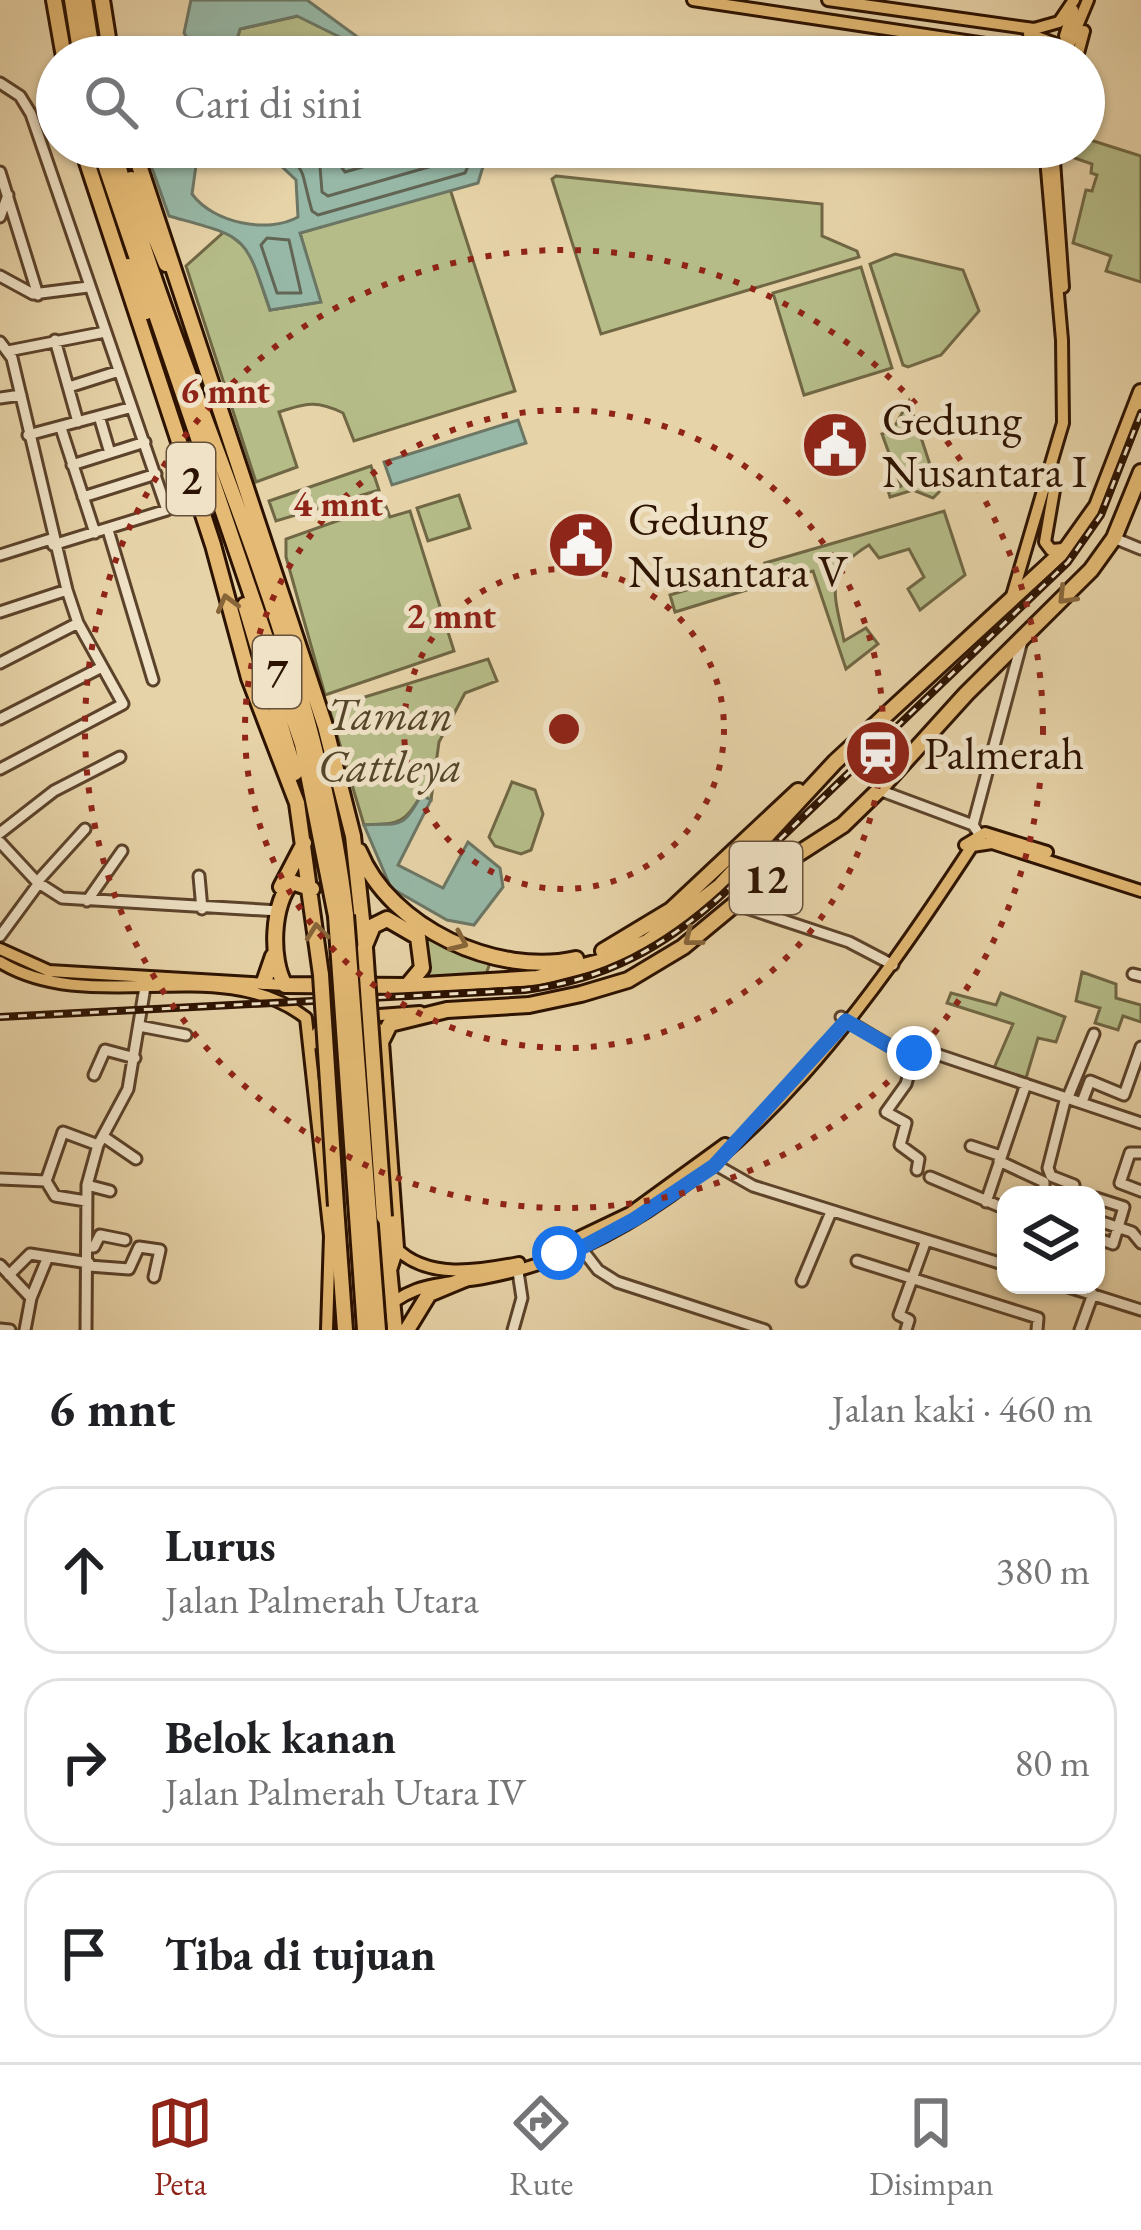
<!DOCTYPE html>
<html lang="id">
<meta charset="utf-8">
<style>
body{margin:0;font-family:"EB Garamond",serif;background:#f6f6f6;color:#202124}
.controls{position:absolute;right:36px;bottom:36px;display:grid;overflow:hidden;border-radius:24px;box-shadow:0 3px 9px #0004}
.controls button{width:108px;height:108px;display:grid;place-items:center;padding:0;border:0;border-bottom:3px solid #e0e0e0;background:#fff;color:#202124;font:60px sans-serif}
.stop{position:absolute;width:36px;height:36px;margin:-27px;border:9px solid #1a73e8;border-radius:50%;background:#fff}
.stop.end{background:#1a73e8;border-color:#fff;box-shadow:0 3px 12px #0008}
.list{margin:0;padding:0;list-style:none}
h2{display:flex;justify-content:space-between;align-items:center;height:156px;margin:0;padding:0 48px;font-size:51px}
h2 small{font-size:39px;font-weight:400;color:#757577}
.list li{display:grid;grid-template-columns:78px 1fr auto;gap:36px;align-items:center;box-sizing:border-box;height:168px;margin:0 24px 24px;padding:0 24px;border:3px solid #e0e0e0;border-radius:36px}
.list b{display:block;font-size:45px;white-space:nowrap}
.list p{margin:0;font-size:39px;white-space:nowrap;color:#757577}
.list em{font-size:39px;font-style:normal;color:#757577}
.icon{flex:none;width:66px;height:66px;fill:none;stroke:currentColor;stroke-width:2;stroke-linecap:round;stroke-linejoin:round}
.map{position:relative;flex:none;width:1141px;height:1330px;overflow:hidden}
.search{position:absolute;background:#fff;box-shadow:0 3px 9px #0004;left:36px;right:36px;top:36px;height:132px;display:flex;align-items:center;gap:30px;box-sizing:border-box;padding:0 42px;border-radius:66px;color:#757577;font-size:45px}
.sheet{height:732px;background:#fff}
nav{display:flex;justify-content:space-around;align-items:center;box-sizing:border-box;height:168px;border-top:3px solid #e0e0e0;background:#fff;font-size:33px;color:#757577}
nav a{display:grid;justify-items:center;gap:6px}
nav .on{color:#8f2418}
.map>svg:first-child{display:block}
.green{fill:#b5bc88;stroke:#706744;stroke-width:3}
.water{fill:#97b8a7;stroke:#6c7664;stroke-width:3}
.lines{fill:none;stroke-linecap:round;stroke-linejoin:round}
.shore{stroke:#626554;stroke-width:3}
.minor-casing{stroke:#5b422a;stroke-width:15}
.major-casing{stroke:#2c1200;stroke-width:16}
.highway-casing{stroke:#2c1200;stroke-width:20}
.minor{stroke:#efe2c6;stroke-width:9}
.major{stroke:#e4ba74;stroke-width:10}
.highway{stroke:#e4ba74;stroke-width:14}
.rail-casing{stroke:#2c1200;stroke-width:8}
.rail{stroke:#efe2c6;stroke-width:3;stroke-dasharray:9;stroke-linecap:butt}
.highway-bridge-casing{stroke:#2c1200;stroke-width:20;stroke-linecap:butt}
.highway-bridge{stroke:#e4ba74;stroke-width:14}
.oneway{stroke:#88663a}
.route{stroke:#1a73e8;stroke-width:15}
.ring{fill:none;stroke:#8f2418;stroke-width:6;stroke-dasharray:6 12}
.labels{text-anchor:middle;dominant-baseline:central;stroke-width:10;stroke-linejoin:round;paint-order:stroke}
.shield{fill:#efe2c6;stroke:#66503b;stroke-width:3}
.shield-label{font-size:42px;font-weight:bold;fill:#2c1200}
.poi-label{font-size:45px;fill:#2c1200;stroke:#efe2c6;text-anchor:start}
.park-label{font-size:45px;font-style:italic;fill:#554529;stroke:#efe2c6}
.centre{fill:#8f2418;stroke:#efe2c6;stroke-width:6}
.ring-label{font-size:36px;text-anchor:middle;font-weight:bold;fill:#8f2418;stroke:#efe2c6;stroke-width:10;stroke-linejoin:round;paint-order:stroke}
</style>
<div class="map">
<svg width="1141" height="1330" viewBox="0 0 1141 1330">
<rect width="100%" height="100%" fill="#e7d3a8"/>
<filter id="stains"><feTurbulence type="fractalNoise" baseFrequency=".00167" numOctaves="4"/><feColorMatrix values="0 0 0 0 .2 0 0 0 0 .09 0 0 0 0 .02 0 0 0 .5 -.17"/></filter>
<radialGradient id="worn" r=".72"><stop offset=".6" stop-color="#630" stop-opacity="0"/><stop offset="1" stop-color="#630" stop-opacity=".3"/></radialGradient>
<!-- green -->
<path class="green" d="M298,16l50,25 7,16h-123l8,-28z
M1084,138l57,18v126l-35,-11 5,-15 -38,-13 13,-53 6,1 5,-16 -6,-2 1,-9 -20,-7 3,-10h9z
M556,176l266,28v32l35,15 2,6 -258,77 -49,-155z
M450,189l65,202 -161,50 -11,-28c-26,-13 -37,-10 -64,-1l18,55 -41,15 -70,-216 39,-35 25,20 20,59 50,-8 -20,-69z
M895,254l68,16 16,41 -38,44 -33,12 -5,-2 -33,-101z
M861,267l31,101 -88,27 -31,-102z
M909,401l30,91 -6,6 -20,-8 -23,7 -2,-7 13,-4 -19,-52 10,-3z
M371,466l8,24 -103,31 -7,-20z
M459,495l11,33 -42,13 -11,-33z
M385,504l5,13 20,-6 44,140 -129,44 -39,-138v-18z
M944,511l21,64 -45,35 -12,-21 16,-12 -15,-28 -30,9 -10,-13c-47,28 -34,50 -25,96l22,-13 12,16 -32,25 -33,-98 -37,10 -11,-18z
M760,567l6,17 -91,28 -5,-17z
M488,659l9,22 -32,12 -26,49 -8,58 -10,-5c-17,32 -26,28 -57,30l-35,-117z
M512,782l23,8 8,24 -12,36 -10,4 -26,-8 -6,-9z
M422,930l69,30 -6,17h-61z
M1082,972l34,12v14l25,7v17l-18,-6 -5,14 -23,-7 5,-15 -24,-7z
M951,993l45,12 5,-12 64,24 -9,25 -18,-4 -12,40 -32,-10 19,-44 -66,-21z"/>
<!-- water -->
<path class="water" d="M191,0h116l60,44 32,13h-44l-7,-16 -51,-25 -57,13 -8,28h-33l-15,-24z
M176,147h32l-10,4 -6,43c21,29 76,40 106,23l-2,-37 -17,-16h-13l-29,-17h252l-11,36 -178,50 21,69 -51,8c-26,-78 -23,-72 -101,-94l-22,-62z
M518,420l8,23 -134,42 -8,-23z
M421,795l10,5 -33,65 45,23 25,-46 32,26 3,19 -29,38 -27,-5 -56,-32 -27,-63c34,-3 38,7 57,-30z"/>
<g class="lines">
<!-- shore -->
<path class="shore" d="M262,147c49,24 35,12 50,64l6,4 147,-42 12,-26
M300,147l20,20 2,25 6,4 125,-36 8,-13
M327,147l18,25 87,-25
M267,238l22,2 12,53h-24l-16,-48z"/>
<!-- minor casing -->
<g class="minor-casing">
<path id="minor" d="M0,83l20,13 11,18 136,396 -114,35
M0,172l38,123
M0,217l8,-22
M0,276l33,18 55,-7
M55,340l23,82
M0,342l12,16 55,232 11,33 45,81 -123,65
M8,351l97,-19
M69,387l47,-15
M0,398l21,-3
M99,416l11,37
M61,428l34,105
M28,435l101,-27
M72,465l73,-23
M83,497l73,-23
M108,530l45,150
M1114,538l27,11
M0,555l51,-16
M0,612l67,-22
M0,663l78,-40
M0,719l102,-52
M879,790l94,35
M0,833l54,-42 66,-34
M979,834l-6,-9 49,-184
M0,842l37,40 25,16 217,13
M199,876l3,33
M37,882l48,-53
M87,901l35,-50
M734,904l115,38 44,23
M0,936l39,-53
M1133,974l8,2
M841,1017l52,31 40,5 208,70
M139,1026l47,9
M915,1053l-9,31 -20,28 20,11 -6,22 19,14 -2,11
M94,1075l11,-25 30,8
M1066,1097l-18,71 3,8 23,9 1,10
M1068,1097l26,-63
M1082,1102l8,-21 34,14 17,-48
M104,1137l32,22
M971,1146l30,10
M1141,1153h-11l-10,30 21,8
M709,1161l44,25 253,79
M999,1161l45,21v13
M930,1177l76,32
M0,1179l46,2
M46,1181l17,-49 35,13
M46,1181l9,15 31,5
M87,1185l23,6
M1096,1198l28,9 -11,37 -17,-6
M986,1202l40,-118
M1096,1220l36,12 9,11
M88,1247h6l6,-12 25,5
M581,1248l17,22 19,12 148,48
M857,1261l181,57 -1,12
M0,1265l31,33
M89,1266l40,3 10,-22 21,3 -6,27
M9,1275l21,-21 59,9
M802,1281l29,-69
M1062,1285l79,25
M0,1329l10,1
M25,1330l6,-32 16,-39
M86,1330l1,-145 11,-40 30,-56 17,-102
M513,1330l9,-32 -5,-33
M906,1330l3,-10 -10,-5 26,-72
M1080,1330l13,-36"/>
</g>
<!-- major casing -->
<g class="major-casing">
<path id="major" d="M693,0l333,50 44,-7 18,-43
M828,0l206,29 25,-7 15,-22
M1073,10l-8,26 10,-5
M1029,34l24,9 11,14
M1077,57l7,-26
M1053,147l10,140
M1054,490l-9,52 6,8 13,-1
M1012,596l51,-173 -1,-83 -17,-193
M965,845l20,-12 62,19
M0,949l49,22 236,14
M0,962c92,56 221,-11 306,56l24,218 -3,94
M366,1016l54,-4
M395,1247c31,33 83,24 124,16
M542,1255l88,-42 95,-69
M376,1318c32,-36 63,-33 107,-40 33,-6 66,-16 97,-30 172,-78 291,-248 392,-402l20,-3 149,48"/>
</g>
<!-- highway casing -->
<g class="highway-casing">
<path id="highway" d="M54,0l10,57
M72,0l9,57
M84,0l9,57
M102,0l9,57
M82,147l131,398 36,133 48,125 24,172
M99,147l203,597 34,172
M113,147c71,257 203,501 233,768
M133,147l192,579 28,110 12,112
M131,179l35,85
M128,266l18,46
M245,605l50,168
M359,851c31,77 138,126 217,108
M281,887l23,-44
M312,889l-20,-7c-20,21 -22,78 -7,103l122,1 130,-8 62,-16 48,-20 73,-56 115,-124 232,-214 30,-42 44,-114
M366,943l7,-17 14,-7 31,18 4,31 -15,18
M603,951l68,-41 127,-119
M264,982l9,-26
M312,1042l17,-20h36l13,9
M336,1206l9,124
M384,1217l11,113
M389,1270l7,-22 -15,-206 9,-18 57,-14 82,-5 52,-11 47,-14 55,-33 104,-86 56,-36 36,-35 87,-96 125,-124 23,-32 27,-66
M407,1330l22,-36 36,-15"/>
</g>
<!-- minor -->
<use href="#minor" class="minor"/>
<!-- major -->
<use href="#major" class="major"/>
<!-- highway -->
<use href="#highway" class="highway"/>
<!-- rail casing -->
<g class="rail-casing">
<path id="rail" d="M0,1017l525,-27c80,-10 140,-43 199,-97l344,-331 33,-47 40,-102"/>
</g>
<!-- rail -->
<use href="#rail" class="rail"/>
<!-- highway-bridge casing -->
<g class="highway-bridge-casing">
<path id="highway-bridge" d="M346,915l32,415
M336,916l29,414
M365,948l19,269
M321,975l15,231"/>
</g>
<!-- highway-bridge -->
<use href="#highway-bridge" class="highway-bridge"/>
</g>
<!-- one-way arrows -->
<defs><path id="oneway-chevron" d="M-2-3.5L2.5 0L-2 3.5" fill="none" stroke-width="1.6" stroke-linecap="round" stroke-linejoin="round" transform="scale(3)"/></defs>
<g class="oneway">
<use href="#oneway-chevron" transform="translate(1066 596) rotate(134)"/>
<use href="#oneway-chevron" transform="translate(227 603) rotate(-105)"/>
<use href="#oneway-chevron" transform="translate(317 932) rotate(-96)"/>
<use href="#oneway-chevron" transform="translate(692 938) rotate(142)"/>
<use href="#oneway-chevron" transform="translate(459 942) rotate(24)"/>
</g>
<g class="lines">
<!-- route -->
<path class="route" d="M559,1253l22,-5 54,-29 79,-53 132,-145 47,27 21,5"/>
</g>
<!-- distance rings -->
<g class="ring">
<circle cx="564" cy="729" r="160"/>
<circle cx="564" cy="729" r="319"/>
<circle cx="564" cy="729" r="479"/>
</g>
<!-- icons -->
<defs>
<g id="civic-disc" transform="scale(3.45)"><circle r="9.5" fill="#8f2418" stroke="#efe2c6"/><path d="M-.6-6.5H3V-4.5H.6V-3L4-1V1h2V6H-6V1h2V-1L-.6-3ZM-1.2 2.5V6h2.4V2.5Z" fill="#fff"/></g>
<g id="station-disc" transform="scale(3.45)"><circle r="9.5" fill="#8f2418" stroke="#efe2c6"/><path d="M-3-6H3Q5-6 5-4V2Q5 4 3 4L4.5 6H3L1.5 4h-3L-3 6H-4.5L-3 4Q-5 4-5 2V-4Q-5-6-3-6ZM-3.5-4v3h7v-3ZM-3.5 1v1.5H-2V1ZM2 1v1.5H3.5V1Z" fill="#fff"/></g>
</defs>
<g fill-rule="evenodd">
<use href="#civic-disc" x="835" y="445"/>
<use href="#civic-disc" x="581" y="545"/>
<use href="#station-disc" x="878" y="753"/>
</g>
<g class="labels">
<!-- shield labels -->
<g class="shield">
<rect x="167" y="443" width="48" height="72" rx="9"/>
<rect x="253" y="636" width="48" height="72" rx="9"/>
<rect x="730" y="842" width="72" height="72" rx="9"/>
</g>
<g class="shield-label">
<text x="191" y="479">2</text>
<text x="277" y="672">7</text>
<text x="766" y="878">12</text>
</g>
<!-- poi labels -->
<g class="poi-label">
<text x="882" y="419">Gedung<tspan x="882" dy="52">Nusantara I</tspan></text>
<text x="628" y="519">Gedung<tspan x="628" dy="52">Nusantara V</tspan></text>
<text x="924" y="753">Palmerah</text>
</g>
<!-- park labels -->
<g class="park-label">
<text x="390" y="714">Taman<tspan x="390" dy="52">Cattleya</tspan></text>
</g>
</g>
<circle cx="564" cy="729" r="18" class="centre"/>
<g class="ring-label">
<text x="225" y="403">6 mnt</text>
<text x="338" y="516">4 mnt</text>
<text x="451" y="628">2 mnt</text>
</g>
<rect width="100%" height="100%" filter="url(#stains)"/>
<rect width="100%" height="100%" fill="url(#worn)"/>
</svg>
<div class="controls">
<button><svg class="icon" aria-label="layers" viewBox="0 0 24 24"><path d="M12 4l9 5-9 5-9-5zM3 14l9 5 9-5"/></svg></button>
</div>
<div class="stop" style="left:559px;top:1253px"></div>
<div class="stop end" style="left:914px;top:1053px"></div>
<div class="search"><svg class="icon" aria-label="search" viewBox="0 0 24 24"><circle cx="10" cy="10" r="6"/><path d="M15 15l6 6"/></svg>Cari di sini</div>
</div>
<section class="sheet">
<h2>6 mnt<small>Jalan kaki · 460 m</small></h2>
<ul class="list">
<li><svg class="icon" aria-label="ahead" viewBox="0 0 24 24"><path d="M12 20V5M6 11l6-6 6 6"/></svg><div><b>Lurus</b><p>Jalan Palmerah Utara</p></div><em>380 m</em></li>
<li><svg class="icon" aria-label="right" viewBox="0 0 24 24"><path d="M7 20v-9h11M14 6l5 5-5 5"/></svg><div><b>Belok kanan</b><p>Jalan Palmerah Utara IV</p></div><em>80 m</em></li>
<li><svg class="icon" aria-label="arrive" viewBox="0 0 24 24"><path d="M6 21V4h12l-3 4 3 4H6"/></svg><div><b>Tiba di tujuan</b></div></li>
</ul>
</section>
<nav>
<a class="on"><svg class="icon" aria-label="map" viewBox="0 0 24 24"><path d="M3 6l6-2 6 2 6-2v14l-6 2-6-2-6 2zM9 4v14M15 6v14"/></svg>Peta</a>
<a><svg class="icon" aria-label="directions" viewBox="0 0 24 24"><path d="M12 3l9 9-9 9-9-9zM9 14v-3h6M13 9l2 2-2 2"/></svg>Rute</a>
<a><svg class="icon" aria-label="saved" viewBox="0 0 24 24"><path d="M7 4h10v16l-5-4-5 4z"/></svg>Disimpan</a>
</nav>
